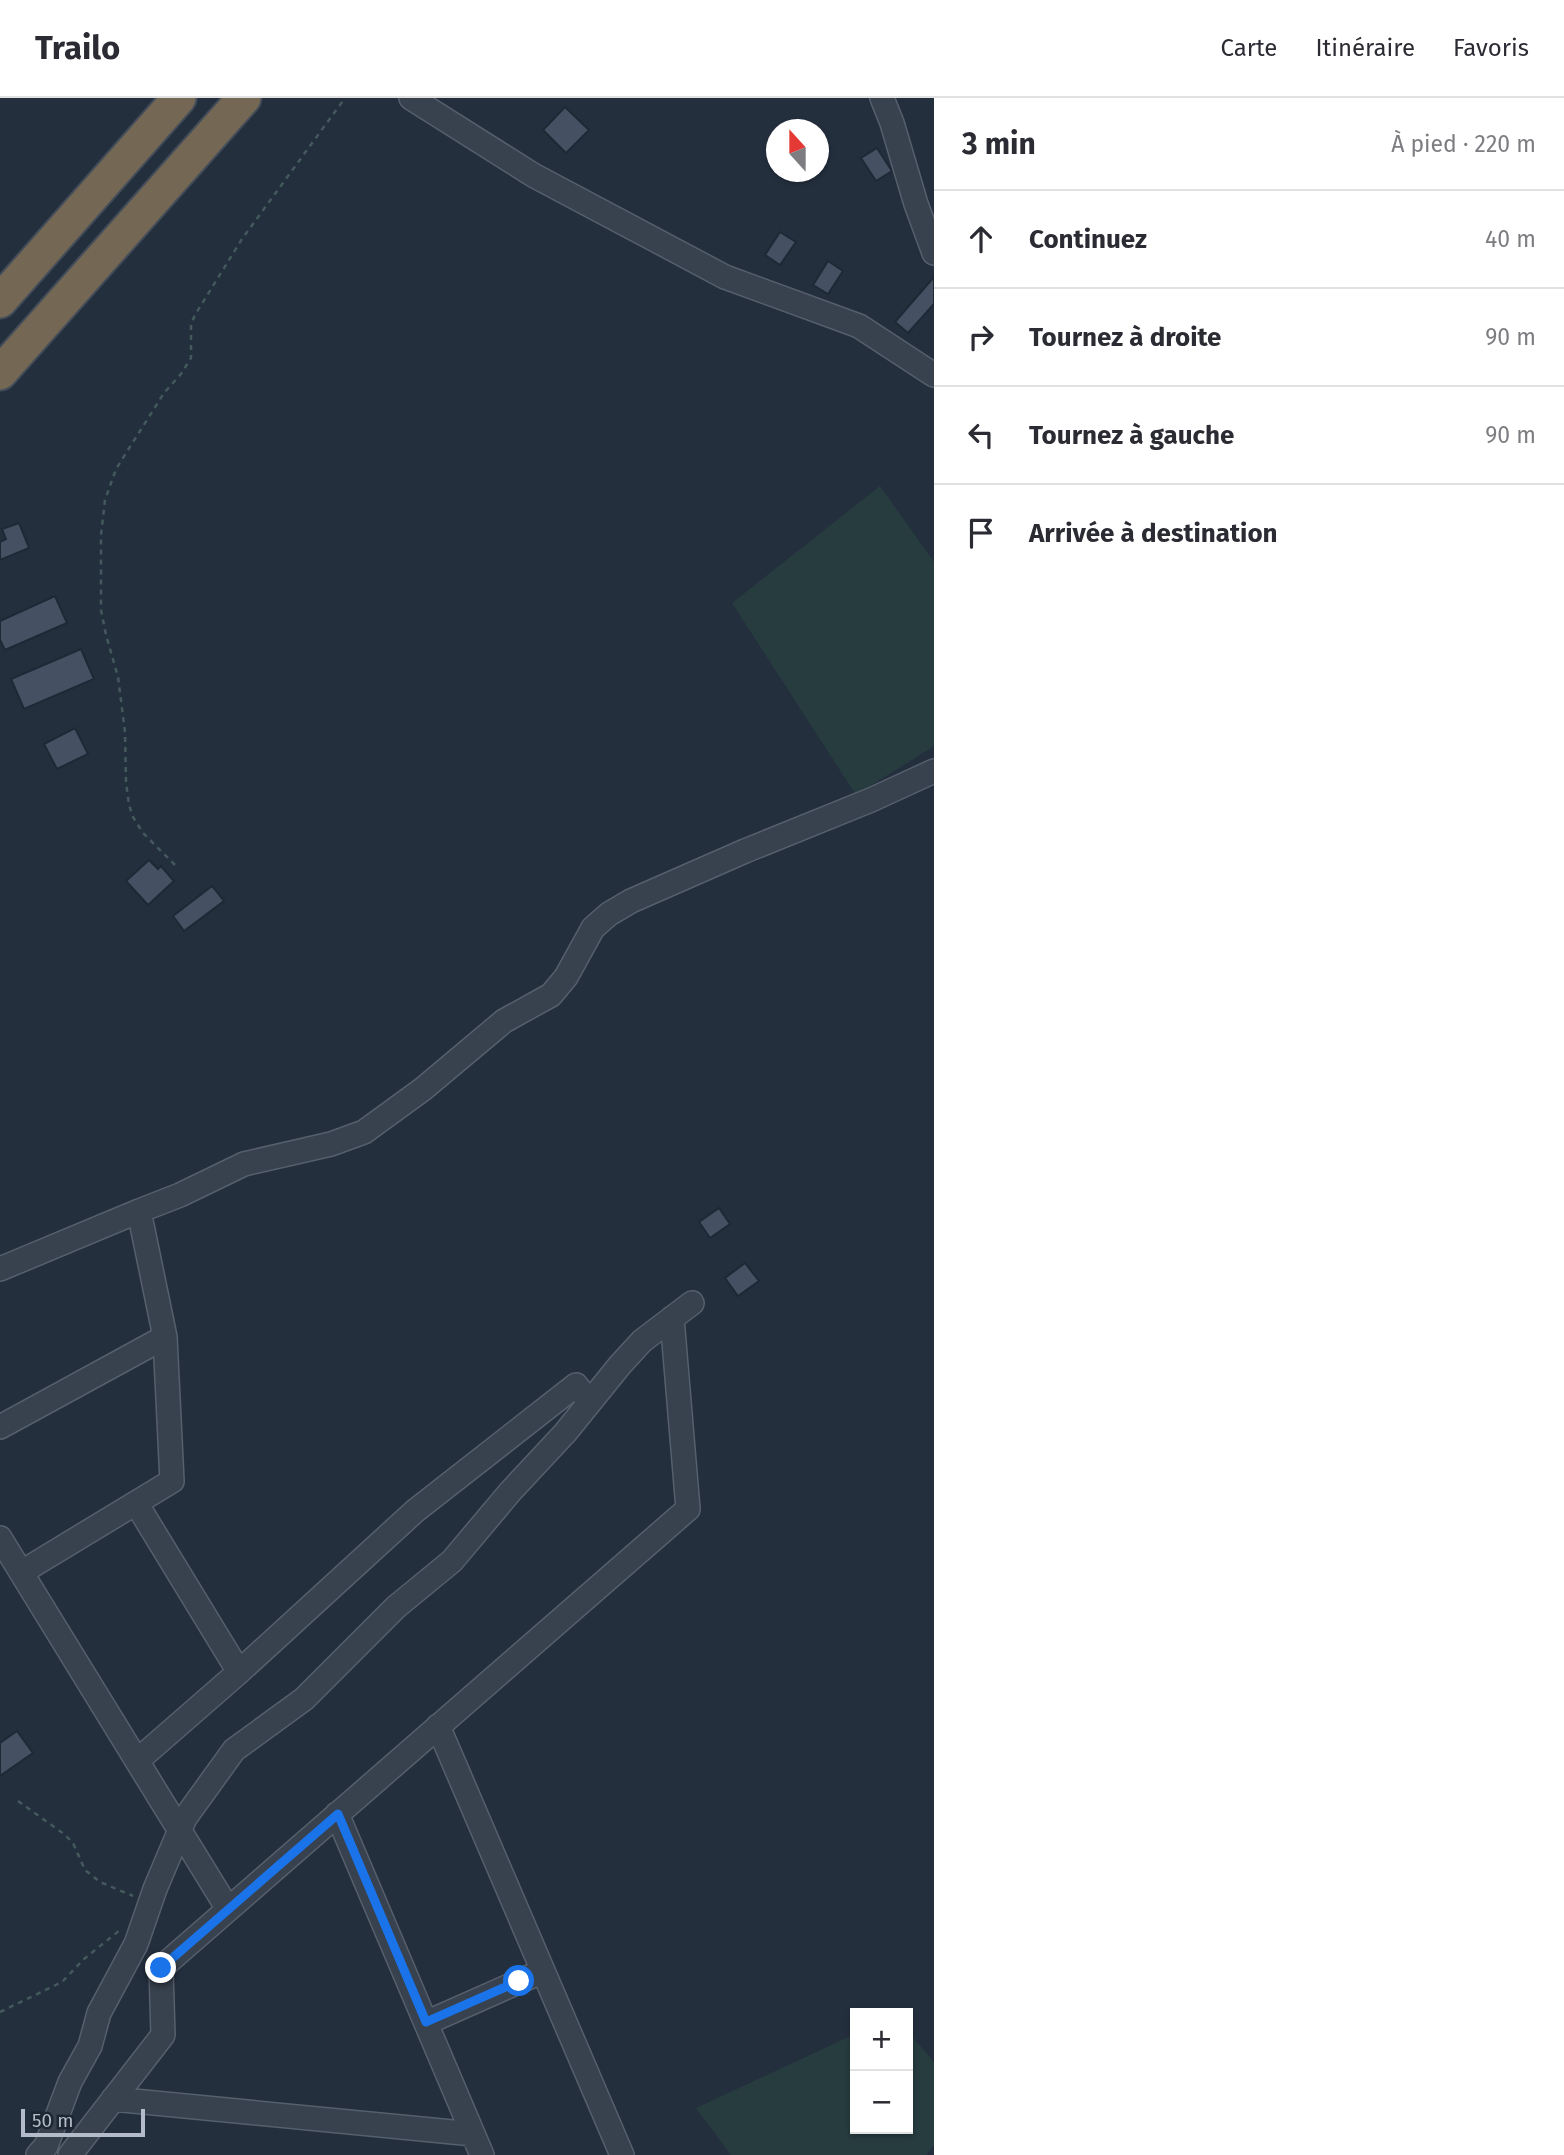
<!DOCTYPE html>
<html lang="fr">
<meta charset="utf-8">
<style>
body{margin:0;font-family:"Fira Sans",sans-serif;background:#f2f2f3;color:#2b2b33}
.controls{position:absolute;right:21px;bottom:21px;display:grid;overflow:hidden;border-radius:0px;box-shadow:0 2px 5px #0004}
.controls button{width:63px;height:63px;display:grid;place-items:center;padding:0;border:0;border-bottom:2px solid #e1e1e2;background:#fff;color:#2b2b33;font:35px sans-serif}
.compass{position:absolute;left:766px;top:21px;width:63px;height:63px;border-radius:50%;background:#fff;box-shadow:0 2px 5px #0004;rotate:339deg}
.scale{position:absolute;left:21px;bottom:18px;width:124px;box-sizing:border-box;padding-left:7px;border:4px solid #b4bcc9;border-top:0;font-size:19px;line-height:24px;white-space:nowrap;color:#b4bcc9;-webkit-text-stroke:5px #1d2633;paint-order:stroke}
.stop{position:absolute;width:21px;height:21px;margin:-16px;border:5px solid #1a73e8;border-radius:50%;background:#fff}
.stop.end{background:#1a73e8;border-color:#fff;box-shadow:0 2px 7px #0008}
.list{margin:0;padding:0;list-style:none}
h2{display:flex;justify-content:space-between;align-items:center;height:91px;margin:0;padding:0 28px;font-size:30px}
h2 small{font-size:23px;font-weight:400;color:#7c7c81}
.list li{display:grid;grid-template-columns:46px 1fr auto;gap:21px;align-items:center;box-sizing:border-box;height:98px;padding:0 28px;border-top:2px solid #e1e1e2}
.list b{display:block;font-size:26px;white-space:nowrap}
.list em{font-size:23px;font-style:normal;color:#7c7c81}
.icon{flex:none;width:38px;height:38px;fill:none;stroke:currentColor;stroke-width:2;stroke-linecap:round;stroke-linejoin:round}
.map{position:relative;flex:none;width:934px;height:2057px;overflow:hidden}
header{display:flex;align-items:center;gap:42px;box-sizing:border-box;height:98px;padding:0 35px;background:#fff;border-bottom:2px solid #e1e1e2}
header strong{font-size:33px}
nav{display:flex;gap:38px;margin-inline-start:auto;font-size:24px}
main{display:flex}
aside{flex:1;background:#fff}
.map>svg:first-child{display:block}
.green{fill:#263c3f}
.building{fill:#455162;stroke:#1f2835;stroke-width:2}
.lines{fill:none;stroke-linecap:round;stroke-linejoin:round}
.minor-casing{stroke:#565f6c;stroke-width:26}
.highway-casing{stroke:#434c59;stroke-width:37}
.path{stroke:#44595c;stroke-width:2.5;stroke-dasharray:5 5;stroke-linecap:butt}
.minor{stroke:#38414e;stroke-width:23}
.highway{stroke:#746855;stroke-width:33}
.route{stroke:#1a73e8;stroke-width:9}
</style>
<header>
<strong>Trailo</strong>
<nav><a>Carte</a><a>Itinéraire</a><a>Favoris</a></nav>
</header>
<main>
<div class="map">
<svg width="934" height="2057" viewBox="0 0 934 2057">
<rect width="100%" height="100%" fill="#242f3e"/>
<!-- green -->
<path class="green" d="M880,388l54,76v184l-78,49 -124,-192z
M908,1934l26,30v83l-8,10h-195l-35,-47 159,-74v95h53z"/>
<!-- building -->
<path class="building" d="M565,9l24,23 -23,23 -23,-23z
M877,50l15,23 -16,10 -15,-23z
M780,134l16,10 -16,23 -15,-10z
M828,163l15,10 -15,23 -15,-9z
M934,179v27l-26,29 -13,-11z
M19,425l10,25 -29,12v-18l6,-3 -4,-10z
M55,498l12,27 -62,27 -5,-10v-19z
M81,551l13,30 -70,30 -13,-30z
M75,630l13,26 -31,15 -13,-25z
M149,762l9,9 3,-3 13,15 -26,24 -22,-24z
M212,788l12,15 -40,30 -11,-15z
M719,1110l11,16 -20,14 -11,-16z
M745,1165l14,18 -21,15 -13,-18z
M17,1633l16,22 -33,23v-33z"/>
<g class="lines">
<!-- minor casing -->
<g class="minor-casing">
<path id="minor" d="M411,0l122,77 192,102 134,49 75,49
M882,0l10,25 24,81 18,49
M139,1113l41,-16 64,-31 87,-20 33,-12 59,-43 81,-68 47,-26 15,-18 27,-49 16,-14 22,-13 114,-50 126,-51 63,-29
M0,1171l139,-58 26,126 7,144 -150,91
M0,1329l165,-90
M136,1405l103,169
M0,1440l228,371
M438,1628l184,429
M137,1663l102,-89 176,-161 161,-126 14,17
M337,1716l145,341
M426,1925l117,-52
M113,2001l360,35
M38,2057l8,-9 24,-64 20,-36 9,-33 37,-69 19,-55 30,-71 49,-68 70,-51 92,-92 56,-46 58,-69 55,-59 55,-68 22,-24 50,-38
M70,2057l93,-120 -2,-67 527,-459 -16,-191"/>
</g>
<!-- highway casing -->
<g class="highway-casing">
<path id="highway" d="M0,203l179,-203
M0,275l244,-275"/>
</g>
<!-- path -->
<path class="path" d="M175,767l-32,-32 -10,-16 -4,-12 -3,-23 -1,-50 -7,-55 -12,-42 -5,-25v-75l4,-35 11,-31 48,-76 17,-19 10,-16v-34l4,-9 47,-76 103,-141
M18,1703l46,33 9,9 12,27 15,12 33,14
M0,1914l62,-30 22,-23 36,-29"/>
<!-- minor -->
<use href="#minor" class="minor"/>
<!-- highway -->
<use href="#highway" class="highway"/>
</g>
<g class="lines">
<!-- route -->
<path class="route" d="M161,1870l177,-154 88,208 93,-41"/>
</g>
</svg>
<div class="controls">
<button>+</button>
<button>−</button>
</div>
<svg class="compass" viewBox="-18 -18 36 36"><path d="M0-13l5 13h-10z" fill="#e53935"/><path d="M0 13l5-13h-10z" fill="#7c7c81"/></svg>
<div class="scale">50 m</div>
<div class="stop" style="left:519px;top:1883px"></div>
<div class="stop end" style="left:161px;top:1870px"></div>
</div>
<aside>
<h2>3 min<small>À pied · 220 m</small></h2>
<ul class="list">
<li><svg class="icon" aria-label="ahead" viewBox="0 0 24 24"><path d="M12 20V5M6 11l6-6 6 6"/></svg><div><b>Continuez</b></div><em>40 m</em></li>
<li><svg class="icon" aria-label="right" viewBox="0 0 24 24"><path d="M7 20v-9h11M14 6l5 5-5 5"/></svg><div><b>Tournez à droite</b></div><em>90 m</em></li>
<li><svg class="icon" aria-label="left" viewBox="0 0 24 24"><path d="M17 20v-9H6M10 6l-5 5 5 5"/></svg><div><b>Tournez à gauche</b></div><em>90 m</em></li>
<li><svg class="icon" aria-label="arrive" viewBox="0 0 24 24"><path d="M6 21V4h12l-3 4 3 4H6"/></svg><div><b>Arrivée à destination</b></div></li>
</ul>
</aside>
</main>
